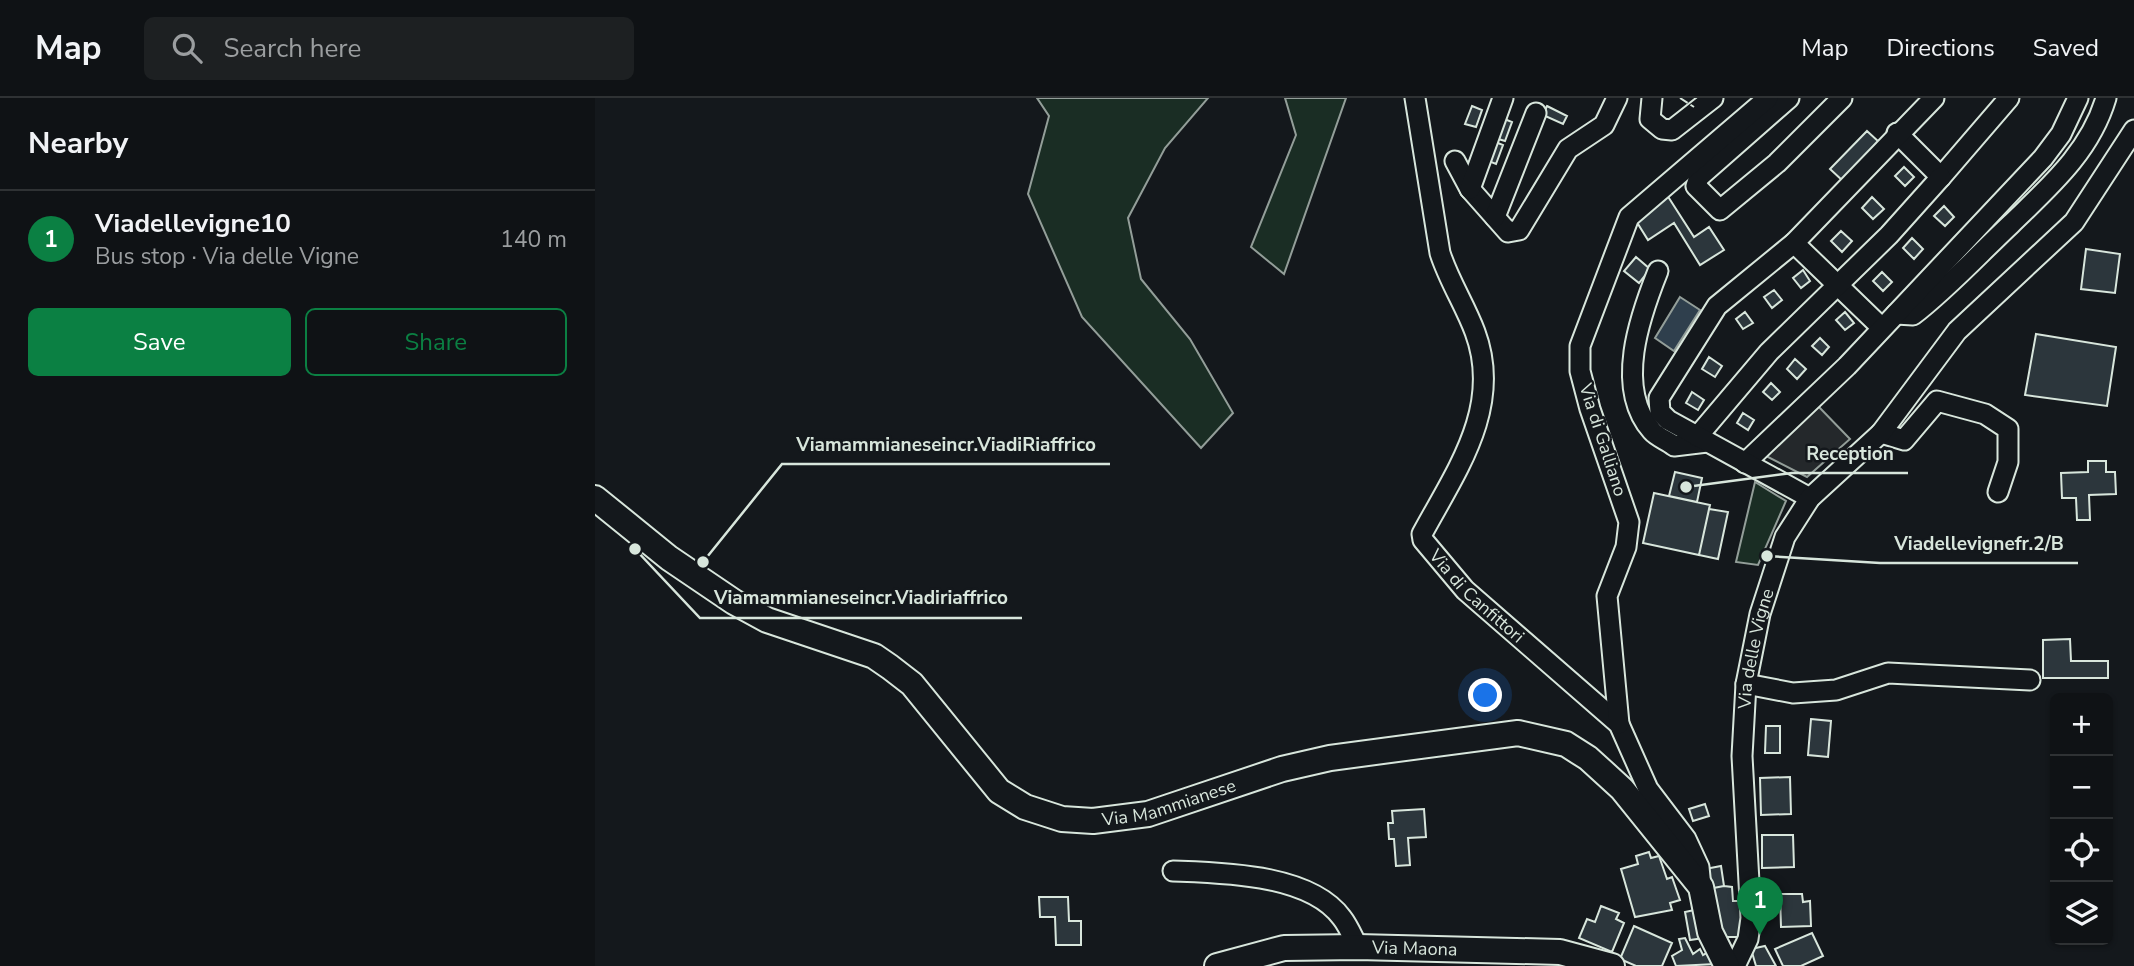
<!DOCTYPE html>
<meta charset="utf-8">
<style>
body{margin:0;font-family:"Nunito Sans",sans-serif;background:#1d2022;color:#f1f3f6}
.controls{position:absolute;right:21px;bottom:21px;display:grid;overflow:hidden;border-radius:10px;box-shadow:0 2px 5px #0004}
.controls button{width:63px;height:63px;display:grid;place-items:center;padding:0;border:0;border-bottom:2px solid #2f3234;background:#0f1215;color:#f1f3f6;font:35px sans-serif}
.you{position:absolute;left:891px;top:598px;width:24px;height:24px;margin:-18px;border:5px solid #fff;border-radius:50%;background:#1a73e8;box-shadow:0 0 0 10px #1a73e833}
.badge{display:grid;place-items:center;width:46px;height:46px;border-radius:50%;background:#0b8043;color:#fff;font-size:23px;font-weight:700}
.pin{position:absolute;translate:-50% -58px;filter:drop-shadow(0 2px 4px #0008)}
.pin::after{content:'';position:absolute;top:37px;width:24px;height:21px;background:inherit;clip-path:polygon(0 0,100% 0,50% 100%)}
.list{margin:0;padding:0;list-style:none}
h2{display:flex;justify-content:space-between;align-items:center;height:91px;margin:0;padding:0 28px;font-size:30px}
h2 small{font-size:23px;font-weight:400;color:#9b9ea0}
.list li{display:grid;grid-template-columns:46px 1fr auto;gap:21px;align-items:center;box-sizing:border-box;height:98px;padding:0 28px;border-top:2px solid #2f3234}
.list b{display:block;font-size:26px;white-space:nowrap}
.list p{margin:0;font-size:23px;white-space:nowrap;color:#9b9ea0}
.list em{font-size:23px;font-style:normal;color:#9b9ea0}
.actions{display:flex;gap:14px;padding:21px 28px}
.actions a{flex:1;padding:16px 0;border:2px solid #0b8043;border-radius:10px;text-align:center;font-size:24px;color:#0b8043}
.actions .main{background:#0b8043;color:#fff}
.icon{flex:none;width:38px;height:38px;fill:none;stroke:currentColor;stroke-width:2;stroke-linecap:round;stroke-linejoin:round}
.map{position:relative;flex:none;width:1539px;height:868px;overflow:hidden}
header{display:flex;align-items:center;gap:42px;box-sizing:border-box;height:98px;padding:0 35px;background:#0f1215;border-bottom:2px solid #2f3234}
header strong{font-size:33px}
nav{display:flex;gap:38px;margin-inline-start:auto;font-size:24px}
.search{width:490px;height:63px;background:#1d2022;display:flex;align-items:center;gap:18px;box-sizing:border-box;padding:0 24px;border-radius:10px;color:#9b9ea0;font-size:26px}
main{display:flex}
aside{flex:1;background:#0f1215}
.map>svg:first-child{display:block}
.green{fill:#1a2d24;stroke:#939e99;stroke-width:2}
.parking{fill:#24282b;stroke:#939e99;stroke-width:2}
.water{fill:#2f3f4d;stroke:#939e99;stroke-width:2}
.building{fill:#2c363c;stroke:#d8e6dc;stroke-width:2}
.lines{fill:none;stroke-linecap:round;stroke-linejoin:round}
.minor-casing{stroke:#d8e6dc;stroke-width:23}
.major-casing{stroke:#d8e6dc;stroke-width:28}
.minor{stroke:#14181c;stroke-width:19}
.major{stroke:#14181c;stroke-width:24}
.fence{stroke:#d8e6dc;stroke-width:2;stroke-dasharray:9 3.5;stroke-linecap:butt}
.labels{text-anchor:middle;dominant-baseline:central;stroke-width:5;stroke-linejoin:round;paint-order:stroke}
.street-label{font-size:18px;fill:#d8e6dc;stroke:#14181c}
.leader{fill:none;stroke:#d8e6dc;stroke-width:2.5}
.callout-dot{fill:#d8e6dc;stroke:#14181c;stroke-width:2.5}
.callout-label{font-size:19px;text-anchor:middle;font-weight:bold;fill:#d8e6dc;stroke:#14181c;stroke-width:5;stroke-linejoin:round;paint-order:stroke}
</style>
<header>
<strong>Map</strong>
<div class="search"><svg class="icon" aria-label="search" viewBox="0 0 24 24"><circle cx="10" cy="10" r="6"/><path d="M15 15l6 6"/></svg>Search here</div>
<nav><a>Map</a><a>Directions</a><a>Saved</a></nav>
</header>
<main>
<aside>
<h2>Nearby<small></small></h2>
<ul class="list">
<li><span class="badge">1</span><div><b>Viadellevigne10</b><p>Bus stop · Via delle Vigne</p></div><em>140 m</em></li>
</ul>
<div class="actions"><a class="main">Save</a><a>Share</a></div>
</aside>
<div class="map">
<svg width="1539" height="868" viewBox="0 0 1539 868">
<rect width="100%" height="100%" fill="#14181c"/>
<!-- green -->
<path class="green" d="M442,0h171l-43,50 -37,70 13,61 49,60 43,74 -32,35 -119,-131 -54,-123 21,-78z
M690,0h61l-62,176 -33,-27 45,-112z
M1160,384l31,19 -28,64 -22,-3z"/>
<!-- parking -->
<path class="parking" d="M1222,307l33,34 -43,38 -43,-22z"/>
<!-- water -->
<path class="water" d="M1085,199l20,13 -26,41 -19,-13z"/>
<!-- building -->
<path class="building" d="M877,8l10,4 -6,17 -11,-3z
M952,8l20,10 -4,8 -20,-9z
M907,20l10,4 -7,19 -10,-3z
M1272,33l12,11 -36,39 -13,-12z
M898,43l10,4 -7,19 -10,-4z
M1309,69l10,10 -9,9 -10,-10z
M1072,97l27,42 15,-10 15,23 -24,15 -26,-42 -26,17 -15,-24z
M1277,99l12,12 -11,10 -11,-11z
M1349,108l10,11 -9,9 -11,-10z
M1246,133l11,10 -10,11 -11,-11z
M1317,140l11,11 -9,10 -11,-11z
M1491,151l34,5 -5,39 -34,-4z
M1041,159l14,12 -11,14 -15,-12z
M1208,172l7,11 -9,7 -8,-10z
M1287,174l10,10 -9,9 -10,-10z
M1179,192l8,10 -10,8 -8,-11z
M1150,214l8,11 -10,6 -7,-10z
M1250,214l9,11 -9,7 -9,-10z
M1441,236l80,13 -9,59 -82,-11z
M1225,240l9,9 -7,8 -10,-9z
M1114,259l13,9 -7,11 -13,-8z
M1200,261l11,10 -9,10 -10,-10z
M1176,285l9,9 -8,8 -9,-8z
M1097,294l12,8 -6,10 -12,-7z
M1148,315l11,7 -6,10 -11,-7z
M1493,363h18v11h9l1,22 -27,1 1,25h-13l-1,-22h-14l-1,-25 27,-1z
M1080,374l27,6 -5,24 -28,-6z
M1059,395l56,12 -11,50 -56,-12z
M1114,411l19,3 -10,47 -19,-4z
M1475,541l1,22h37v17h-65v-38z
M1216,621l20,2 -3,36 -20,-2z
M1171,628h14v27h-15z
M1195,679l1,37 -30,1 -1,-37z
M1110,706l4,12 -16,5 -4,-12z
M829,711l2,28 -18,1 2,27 -14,1 -2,-27h-5l-1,-16h5l-1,-12z
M1167,737h31l1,32 -32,1z
M1054,754l2,6 8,-2 8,23 5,-2 8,23 -10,3 2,7 -37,7 -14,-48 17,-5 -2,-8z
M1126,768l3,20 -16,3 -3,-20z
M1129,788l8,1 1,14h10l1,36h-27l-9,-48z
M1185,796h22l1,8 7,-1 1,25 -30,1z
M444,799h29l1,24h12v24h-25l-1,-28h-15z
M1006,808l18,7 -3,6 8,4 -12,29 -33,-14 8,-19 8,3z
M1104,811l5,29 -14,2 -5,-28z
M1039,828l38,17 -10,23h-26l-16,-7z
M1217,835l11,23 -22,10h-18l-8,-17z
M1090,840l8,16 7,-5 3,6 7,-4 6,13 -40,2 -4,-10 10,-6 -3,-11z
M1170,848l11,20h-20l-5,-17z"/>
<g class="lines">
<!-- minor casing -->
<g class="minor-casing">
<g id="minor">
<path id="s1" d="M820,0l25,155c9,28 25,52 35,79 28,75 -19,139 -53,202l1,6 42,50 154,134 29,65 38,50 13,28 2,20"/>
<path d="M1057,0l-2,21 12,10 10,1 41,-32"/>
<path d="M1194,0l-90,79 -3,9 24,24 57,-47 65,-65"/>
<path d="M1302,35l44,44 68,-79"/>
<path d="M860,63l15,28 38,43 11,-2 49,-81 36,-24 13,-27"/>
<path d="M875,91l33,-91"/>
<path d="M900,119l41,-104"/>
<path d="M1199,145l88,85"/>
<path d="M1063,173c-18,45 -44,117 -6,160 5,6 16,10 22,15l33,-4"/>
<path d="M1301,216l17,1c35,-27 65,-60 98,-91 38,-37 79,-72 95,-126"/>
<path d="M1286,335l23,7 33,-39 48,13 23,15v33l-10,30"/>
<path d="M1102,339l72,-85 120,-117 52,-58"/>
<path d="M1150,365l102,-97 196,-208 18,-24 17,-36"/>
<path d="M1215,400l-142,-78 -8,-8 -1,-14 58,-92 77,-63 140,-145"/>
<path d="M1151,586l47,9 43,-3 52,-17 142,7"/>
<path d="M1024,626l-12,-128 19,-49 3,-25 -39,-113 -10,-38v-25l49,-129 139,-119"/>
<path d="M578,773c51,2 137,3 169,47 7,9 11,20 16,29"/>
<path id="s2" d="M1140,868l13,-27 3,-21 -9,-162 4,-72 14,-70 25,-77 25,-39 71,-65 76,-102 117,-109 60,-92"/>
</g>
</g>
<!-- major casing -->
<g class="major-casing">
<g id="major">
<path id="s3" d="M0,400l74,60 65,44 33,18 107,36 16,11 22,17 87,107 26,16 37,12 31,2 55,-7 134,-45 48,-11 188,-25 48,11 22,14 34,31 79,98 9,45 17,34"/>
<path id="s4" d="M622,868l67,-18 74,-1 202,5 52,14"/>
</g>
</g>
<!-- minor -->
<use href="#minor" class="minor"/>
<!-- major -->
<use href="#major" class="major"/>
<!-- fence -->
<path class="fence" d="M1085,0l14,9"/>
</g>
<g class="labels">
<!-- street labels -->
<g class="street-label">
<text transform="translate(1008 342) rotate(72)">Via di Galliano</text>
<text stroke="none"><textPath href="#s1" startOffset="544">Via di Canfittori</textPath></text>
<text stroke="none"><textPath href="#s2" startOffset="322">Via delle Vigne</textPath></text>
<text stroke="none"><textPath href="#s3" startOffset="688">Via Mammianese</textPath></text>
<text stroke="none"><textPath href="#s4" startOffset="200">Via Maona</textPath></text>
</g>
</g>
<!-- callouts -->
<path class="leader" d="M108 464L187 366H515M1091 389L1197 375H1313M1172 458L1285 465H1483M40 451L105 520H427"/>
<g class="callout-dot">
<circle cx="108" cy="464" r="7"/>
<circle cx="1091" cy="389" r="7"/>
<circle cx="1172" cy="458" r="7"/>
<circle cx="40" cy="451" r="7"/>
</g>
<g class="callout-label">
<text x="351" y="353">Viamammianeseincr.ViadiRiaffrico</text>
<text x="1255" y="362">Reception</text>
<text x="1384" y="452">Viadellevignefr.2/B</text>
<text x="266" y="506">Viamammianeseincr.Viadiriaffrico</text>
</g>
</svg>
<div class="controls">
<button>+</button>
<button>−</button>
<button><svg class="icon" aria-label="locate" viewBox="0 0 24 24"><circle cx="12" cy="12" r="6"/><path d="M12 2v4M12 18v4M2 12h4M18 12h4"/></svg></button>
<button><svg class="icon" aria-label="layers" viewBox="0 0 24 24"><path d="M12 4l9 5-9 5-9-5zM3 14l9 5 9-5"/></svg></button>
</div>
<div class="you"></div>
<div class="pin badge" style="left:1165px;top:837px">1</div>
</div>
</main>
